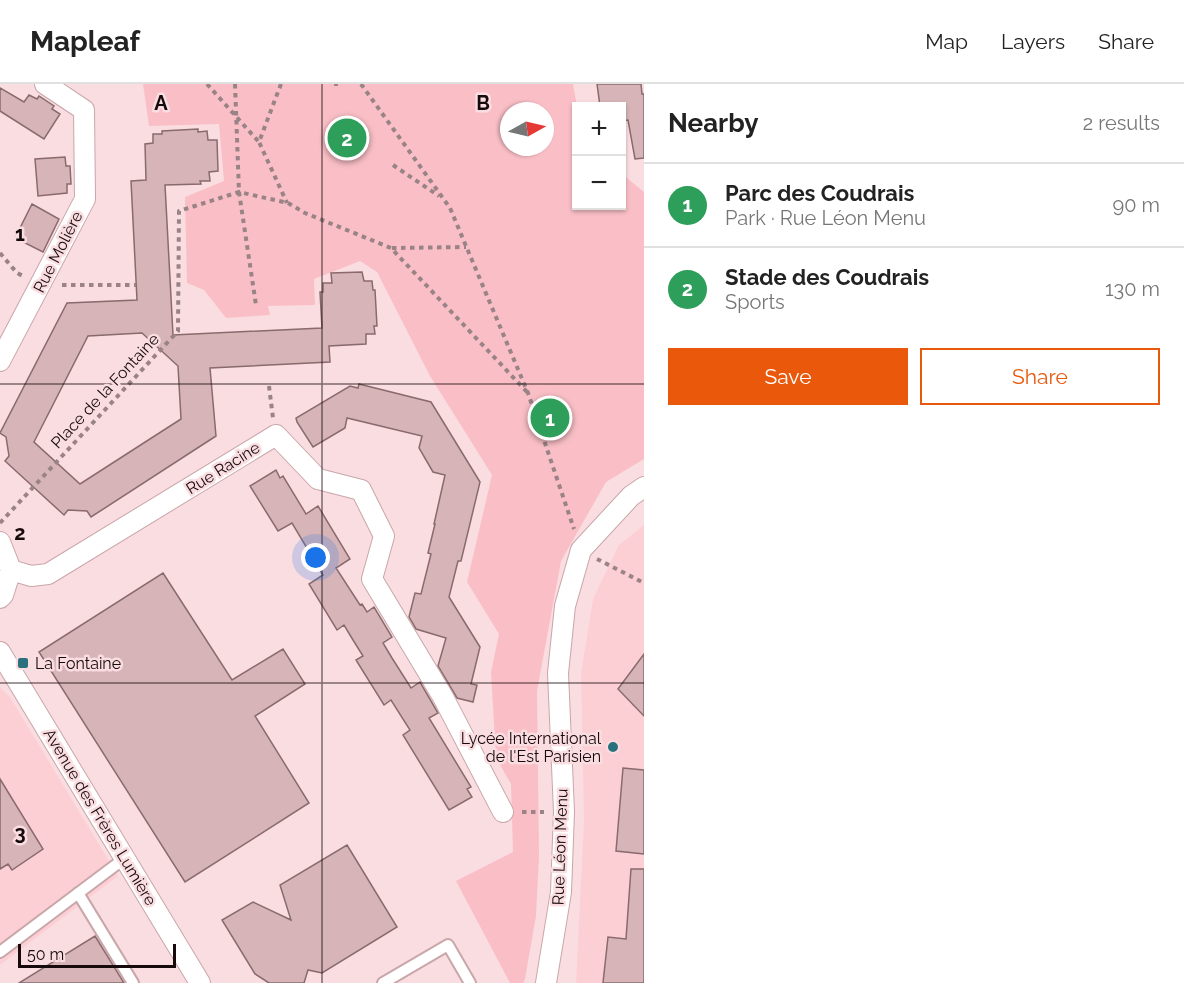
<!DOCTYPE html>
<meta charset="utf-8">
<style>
body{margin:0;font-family:Raleway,sans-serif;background:#f6f6f6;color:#222}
.controls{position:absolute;right:18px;top:18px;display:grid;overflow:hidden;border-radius:0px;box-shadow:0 2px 4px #0004}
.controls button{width:54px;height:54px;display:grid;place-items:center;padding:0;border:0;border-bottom:2px solid #e0e0e0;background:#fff;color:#222;font:30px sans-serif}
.compass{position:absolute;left:500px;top:18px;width:54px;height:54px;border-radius:50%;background:#fff;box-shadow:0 2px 4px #0004;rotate:82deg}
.scale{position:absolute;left:18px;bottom:15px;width:158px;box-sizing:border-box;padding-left:6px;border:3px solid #160a0c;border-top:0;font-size:16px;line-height:21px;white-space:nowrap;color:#160a0c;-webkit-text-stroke:4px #fadde0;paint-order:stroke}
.you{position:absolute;left:316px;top:474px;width:21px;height:21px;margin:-15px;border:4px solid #fff;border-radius:50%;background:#1a73e8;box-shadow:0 0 0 9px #1a73e833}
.badge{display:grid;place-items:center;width:39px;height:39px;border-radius:50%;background:#ea580c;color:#fff;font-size:20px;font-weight:700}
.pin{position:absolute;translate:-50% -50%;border:3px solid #fff;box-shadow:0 2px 6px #0006}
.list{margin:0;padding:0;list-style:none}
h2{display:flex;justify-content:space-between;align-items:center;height:78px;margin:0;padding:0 24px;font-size:26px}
h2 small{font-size:20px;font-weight:400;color:#767676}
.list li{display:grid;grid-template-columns:39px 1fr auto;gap:18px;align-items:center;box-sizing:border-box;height:84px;padding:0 24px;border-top:2px solid #e0e0e0}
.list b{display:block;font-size:22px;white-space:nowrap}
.list p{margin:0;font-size:20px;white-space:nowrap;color:#767676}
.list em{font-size:20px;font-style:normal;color:#767676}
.actions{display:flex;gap:12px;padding:18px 24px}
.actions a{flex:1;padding:14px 0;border:2px solid #ea580c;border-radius:0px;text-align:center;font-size:21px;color:#ea580c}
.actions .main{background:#ea580c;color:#fff}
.map{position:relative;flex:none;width:644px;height:899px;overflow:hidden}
header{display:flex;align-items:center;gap:36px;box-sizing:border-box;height:84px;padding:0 30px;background:#fff;border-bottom:2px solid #e0e0e0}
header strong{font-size:28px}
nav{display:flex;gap:33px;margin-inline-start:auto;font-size:21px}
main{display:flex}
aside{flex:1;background:#fff}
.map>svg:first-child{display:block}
.built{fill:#fccfd4}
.green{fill:#fabfc6;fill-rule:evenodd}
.building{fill:#d7b4b7;stroke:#896a6d;stroke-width:1.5;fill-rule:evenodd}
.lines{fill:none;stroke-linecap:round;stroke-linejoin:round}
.lane-casing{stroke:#c9a6aa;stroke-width:14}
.street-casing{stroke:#c9a6aa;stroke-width:22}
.path{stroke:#998386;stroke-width:4;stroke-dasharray:4.5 4.5;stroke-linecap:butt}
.lane{stroke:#fff;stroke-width:10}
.street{stroke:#fff;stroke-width:20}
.grid{fill:none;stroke:#160a0c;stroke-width:1.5;stroke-opacity:0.55}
.poi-dot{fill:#2a717d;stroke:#fadde0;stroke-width:2}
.labels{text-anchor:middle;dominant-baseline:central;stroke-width:5;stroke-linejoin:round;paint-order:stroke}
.street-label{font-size:16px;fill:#160a0c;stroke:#fadde0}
.poi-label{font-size:16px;fill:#160a0c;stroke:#fadde0;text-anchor:start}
.grid-label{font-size:20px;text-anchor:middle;font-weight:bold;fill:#160a0c;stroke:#fadde0;stroke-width:5;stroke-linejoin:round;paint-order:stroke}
</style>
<header>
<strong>Mapleaf</strong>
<nav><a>Map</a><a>Layers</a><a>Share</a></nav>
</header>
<main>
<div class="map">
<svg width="644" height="899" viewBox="0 0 644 899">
<rect width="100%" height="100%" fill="#fadde0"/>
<!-- built -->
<path class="built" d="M644,441v458h-68l8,-163 -3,-147 12,-74 26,-54z
M0,603l10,10 108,179 -118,89z"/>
<!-- green -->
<path class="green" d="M143,0h430l4,22 -1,100h46v-32l22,18v267l-38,23 -45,79 -24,130 2,165 -3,60 -11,63 -2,4h-13l-54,-102 57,-29 -2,-68 -15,-26 -5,-86 8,-38 -32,-52 25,-107 -62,-99 -53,-104 -17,-11 -46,18 1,26 -47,1 2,9 -44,3 -22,-28 -17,-7 -2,-86 39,-16 -5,-57 -70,2zM509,27h36v36h-36z"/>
<!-- building -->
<path class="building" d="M597,0h44l1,10h2v64l-9,1 -7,-39 -7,1v-15h-21z
M0,4l24,14 5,-7 8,4 2,-3 15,10 -2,3 8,5 -16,25 -44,-28z
M198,45v3l9,-1 1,9h9l1,31 -9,1 1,9h-10l1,3 -36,1 8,150 149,-7 -2,-36h3v-9h9l-1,-10 31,-1 2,9h8l1,9h2l2,36h-3l1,8h-9v10l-37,2 1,16 -120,6 6,68 -125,81 -4,-6 -19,-1 -4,5 -59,-54 4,-5 -3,-19 -6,-4 67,-130 70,-3 -6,-119 15,-1 -1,-36 8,-1v-9h9v-3zM142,249l36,33 3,53 -101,65 -46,-42 54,-106z
M65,73l1,9h4l1,18h-4v9l-29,3 -3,-37z
M32,120l27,15 -16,33 -28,-14z
M359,300l72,18 49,80 -19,79h-3l-9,36 31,50 -9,37 6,1 -4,17 -16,-4 -19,-32 8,-28 -30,-9 -7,-12 6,-24 6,1 10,-40 -3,-1 7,-29h-1l11,-49 -12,-3 -14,-24 3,-12 -75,-18 -2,10 -32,19 -16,-25 -1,-4 54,-32 8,2z
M276,386l4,8 3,-2 23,38 12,-8 32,53 -14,9 24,37 2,-1 5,8 7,-5 18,30 -9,6 9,15 19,30 9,-6 18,31 -9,5 42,69 -4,2 5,8 -23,13 -46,-75 7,-5 -19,-30 -7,5 -28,-45 7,-4 -10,-16 -9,-15 -7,5 -28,-46 14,-9 -31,-52 -14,8 -28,-45z
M163,489l69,107 51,-31 22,35 -50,32 54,87 -124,79 -146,-230z
M644,570v62l-26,-27z
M623,684l21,2v84l-28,-3z
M0,695l43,70 -31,21 -4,-6 -8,5z
M347,761l50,82 -75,46 -14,-3 -4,13h-35l-14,-9 -33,-54 31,-18 38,18 -11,-35z
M631,785h13v114h-41l5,-46 18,2z
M95,852l29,47h-105z"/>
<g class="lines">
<!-- lane casing -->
<g class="lane-casing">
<path id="lane" d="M78,809l55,90
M0,868l125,-94
M383,899l65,-38 22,38"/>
</g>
<!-- street casing -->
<g class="street-casing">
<path id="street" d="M0,277l85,-162 -1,-89 -39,-26
M0,458l11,28 -8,25 -3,3
M11,486l20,6 17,-2 228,-139 42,44 43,11 23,46 -12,43 71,118 60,115
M0,568l200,331
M546,899l15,-91 3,-80 -6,-139 7,-67 16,-56 50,-54 13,-9"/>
</g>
<!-- path -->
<path class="path" d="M207,0l51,57
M235,0l4,108 17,113
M281,0l-22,58 28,61
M361,0l89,124 78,185 46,136
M336,2v-2
M393,81l46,31
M392,164l74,-1
M0,169l17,20 6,3
M62,201h74
M269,302l4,32
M0,439l178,-192 1,-120 60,-19 49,11 17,10 86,35 137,145
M597,475l47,24
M522,728h22"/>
<!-- lane -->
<use href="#lane" class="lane"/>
<!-- street -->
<use href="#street" class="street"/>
</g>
<!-- grid -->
<path class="grid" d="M322,0v899M0,300h644M0,599h644"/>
<!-- markers -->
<g class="poi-dot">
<rect x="17" y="573" width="12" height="12" rx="3"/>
<circle cx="613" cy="663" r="6"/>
</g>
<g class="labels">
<!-- street labels -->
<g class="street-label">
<text transform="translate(58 168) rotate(-63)">Rue Molière</text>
<text transform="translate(105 307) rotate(-47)">Place de la Fontaine</text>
<text transform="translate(223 384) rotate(-32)">Rue Racine</text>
<text transform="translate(100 733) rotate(59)">Avenue des Frères Lumière</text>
<text transform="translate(560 763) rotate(-88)">Rue Léon Menu</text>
</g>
<!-- poi labels -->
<g class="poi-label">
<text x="35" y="579">La Fontaine</text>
<text x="601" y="654" text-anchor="end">Lycée International<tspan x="601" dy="18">de l'Est Parisien</tspan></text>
</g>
</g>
<g class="grid-label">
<text x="161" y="26">A</text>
<text x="483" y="26">B</text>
<text x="20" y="157">1</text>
<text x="20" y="456">2</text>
<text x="20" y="756">3</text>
</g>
</svg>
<div class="controls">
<button>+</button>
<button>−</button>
</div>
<svg class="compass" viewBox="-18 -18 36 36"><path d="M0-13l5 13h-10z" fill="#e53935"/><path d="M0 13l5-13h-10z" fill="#767676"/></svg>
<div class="scale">50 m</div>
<div class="you"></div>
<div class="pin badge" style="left:550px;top:334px;background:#2e9e5b">1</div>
<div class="pin badge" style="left:347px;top:54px;background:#2e9e5b">2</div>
</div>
<aside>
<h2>Nearby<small>2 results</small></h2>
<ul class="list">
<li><span class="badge" style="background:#2e9e5b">1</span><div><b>Parc des Coudrais</b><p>Park · Rue Léon Menu</p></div><em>90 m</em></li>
<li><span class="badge" style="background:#2e9e5b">2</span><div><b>Stade des Coudrais</b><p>Sports</p></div><em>130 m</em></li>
</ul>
<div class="actions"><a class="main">Save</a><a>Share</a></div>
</aside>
</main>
